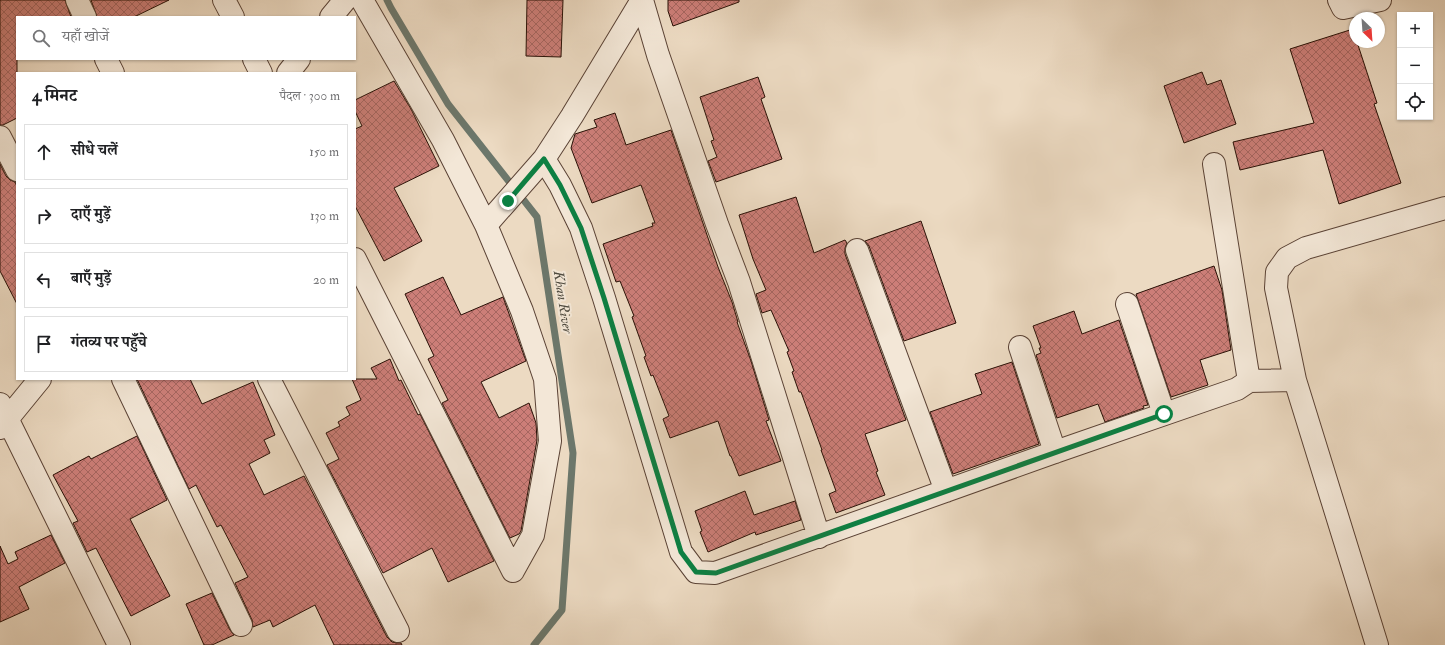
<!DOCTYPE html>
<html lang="hi">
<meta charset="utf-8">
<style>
body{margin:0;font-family:"IM FELL Double Pica","Noto Serif Devanagari",serif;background:#f2f2f2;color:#202124}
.controls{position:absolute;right:12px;top:12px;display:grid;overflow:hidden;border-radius:0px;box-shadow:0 1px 3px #0004}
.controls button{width:36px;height:36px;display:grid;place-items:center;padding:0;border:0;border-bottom:1px solid #e0e0e0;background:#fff;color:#202124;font:20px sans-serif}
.compass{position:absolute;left:1349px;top:12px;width:36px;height:36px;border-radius:50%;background:#fff;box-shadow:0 1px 3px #0004;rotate:155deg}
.stop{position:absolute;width:12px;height:12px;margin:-9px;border:3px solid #0b8043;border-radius:50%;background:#fff}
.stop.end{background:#0b8043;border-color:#fff;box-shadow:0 1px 4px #0008}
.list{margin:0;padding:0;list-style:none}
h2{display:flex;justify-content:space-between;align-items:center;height:52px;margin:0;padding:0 16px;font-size:17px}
h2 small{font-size:13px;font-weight:400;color:#757577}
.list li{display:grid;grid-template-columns:26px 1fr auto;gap:12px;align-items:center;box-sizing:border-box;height:56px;margin:0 8px 8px;padding:0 8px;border:1px solid #e0e0e0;border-radius:0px}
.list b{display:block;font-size:15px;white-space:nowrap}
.list em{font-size:13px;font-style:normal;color:#757577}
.icon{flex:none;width:22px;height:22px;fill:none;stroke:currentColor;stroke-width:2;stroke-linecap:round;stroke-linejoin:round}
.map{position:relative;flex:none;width:1445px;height:645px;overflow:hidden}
.search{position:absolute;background:#fff;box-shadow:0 1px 3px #0004;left:16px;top:16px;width:340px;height:44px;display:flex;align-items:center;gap:10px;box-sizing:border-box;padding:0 14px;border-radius:0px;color:#757577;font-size:15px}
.panel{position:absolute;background:#fff;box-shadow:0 1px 3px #0004;left:16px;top:72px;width:340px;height:308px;border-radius:0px}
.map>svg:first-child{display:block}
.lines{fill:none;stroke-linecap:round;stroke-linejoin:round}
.stream{stroke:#6c776b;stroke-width:7}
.building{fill:url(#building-cross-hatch);stroke:#291006}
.minor-casing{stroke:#5a4235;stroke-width:24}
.minor{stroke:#f3e7d7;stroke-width:22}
.route{stroke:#0b8043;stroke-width:5}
.labels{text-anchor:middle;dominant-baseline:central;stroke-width:4;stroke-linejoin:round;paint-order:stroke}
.water-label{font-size:14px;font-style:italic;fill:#504c41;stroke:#f3e7d7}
</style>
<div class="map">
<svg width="1445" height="645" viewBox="0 0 1445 645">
<defs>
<pattern id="building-cross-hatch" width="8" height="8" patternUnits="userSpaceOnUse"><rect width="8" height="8" fill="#cc7e78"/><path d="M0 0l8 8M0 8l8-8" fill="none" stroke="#a66660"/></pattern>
</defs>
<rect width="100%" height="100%" fill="#ecdac2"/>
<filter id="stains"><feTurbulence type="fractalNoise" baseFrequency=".005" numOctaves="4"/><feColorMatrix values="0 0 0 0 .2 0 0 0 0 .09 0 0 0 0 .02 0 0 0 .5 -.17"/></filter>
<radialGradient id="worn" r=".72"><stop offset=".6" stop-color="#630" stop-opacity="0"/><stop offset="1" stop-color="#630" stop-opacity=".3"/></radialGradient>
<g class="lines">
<!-- stream -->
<path class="stream" d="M387,0l4,8 57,96 89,113 36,236 -11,157 -28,35"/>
</g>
<!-- building -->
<path class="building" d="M0,0h65l6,17h-54v101l-14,7h-3z
M91,0h78l-35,17h-37z
M527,0h36l-2,57 -35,-1z
M668,0h71v2l-66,24 -5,-15z
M1353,29l2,13h2l20,61 -3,1 27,79 -62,21 -16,-54 -83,20 -7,-28 81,-19 -24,-74z
M1202,72l5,13 14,-5 15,44 -52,19 -20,-57z
M758,77l7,20 -4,2 21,60 -66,23 -8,-21 9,-4 -6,-16 3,-1 -14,-43z
M394,81l17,28 28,57 -45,22 28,53 -38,20 -29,-55v-77l7,-3 -7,-15v-11z
M615,113l11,32 45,-15 47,137 14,35 6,20h-1l14,39 18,59 -3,1 15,40 -42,15 -8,-20h-1l-12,-35 -48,17 -7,-19 6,-3 -16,-41 -2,1 -7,-19 2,-1 -14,-39 2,-1 -14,-35 -4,1 -13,-38 50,-18 -1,-3h3l-14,-38 -49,18 -21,-55 4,-14 22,-7 -3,-7z
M0,164l6,12 4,4 5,2 2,4v118l-17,-33z
M796,197l18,56 31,-13 2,3 -2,5v6l61,166 -41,14 13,37 -2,1 9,23 -49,18 -7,-19 7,-3 -15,-41h1l-21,-58h-2l-7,-20 2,-1 -7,-19 2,-1 -18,-41 -9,3 -6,-19 10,-4 -13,-31 -14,-44z
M921,221l35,102 -52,18 -35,-95 -4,-5z
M1214,266l8,24 9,60 -31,10 8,25 -37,12 -35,-103z
M443,277l18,38 42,-18 23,64 -45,21 18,36 30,-15 7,20 1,17 -16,91 -2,3 -9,4 -68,-135 6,-3 -20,-41 6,-3 -29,-62z
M1074,311l8,23 37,-14 29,85 -5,1 1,2 -39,14 -7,-18 -41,14 -21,-63 5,-2 -2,-5h2l-8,-22z
M390,359l9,22 2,-1 17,35 2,-1 74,147 -46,21 -16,-34 -49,25 -56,-108 12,-6 -13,-26 14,-7 -2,-4 12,-7 -4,-8 15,-7 -9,-21h25l-6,-11z
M1012,362l27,82 -86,30 -23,-62 52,-18 -7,-20z
M137,379h53l12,25 51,-22 22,53 -11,5 6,13 -21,11 15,31 40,-19 83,161 5,5 5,1h4l1,2h-68l-19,-40 -42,22 -3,-7 -17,7 -1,-7 -17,-37 13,-6 -27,-52 -4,2 -21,-42 -7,4z
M137,436l30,64 -37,19 40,77 -39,20 -35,-68 -9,4 -14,-29 5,-2 -25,-46 36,-19 2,3z
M745,491l9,24 41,-14 6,19 -45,15 -1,-3 -47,20 -8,-20 2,-1 -7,-20z
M51,535l14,28 -46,24 10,22 -29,13v-76l8,18 10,-5 -3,-7z
M212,593l18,37 4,5 -22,10h-8l-18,-41z"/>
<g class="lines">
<!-- minor casing -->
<g class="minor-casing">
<path id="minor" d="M77,0l8,17
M224,0l9,17
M362,0l81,140 43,85 36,86 23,68 5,62 -17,94 -20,36
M642,0l16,55 59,169 22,58 80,255
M1339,0l4,8 37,-8
M331,17l14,-17
M106,59l7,14
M254,59l7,14
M288,73l11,-14
M0,137l17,33
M544,159l28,-43 70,-116
M486,225l58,-66 16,26 21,43 23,70 77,254 15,20 19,1 340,-121 182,-63 12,-8 -35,-217
M857,250l89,241
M355,259l158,312
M1127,304l37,110
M1020,347l35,105
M123,379l118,246
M269,379l129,252
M1249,381l46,-1
M0,404l119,241
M0,428l40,-49
M1377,645l-82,-265 -19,-92 1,-16 10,-14 19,-10 139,-40"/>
</g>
<!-- minor -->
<use href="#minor" class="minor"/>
</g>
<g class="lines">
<!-- route -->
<path class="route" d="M508,201l36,-42 16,26 21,43 23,70 77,254 15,20 20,1 448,-159"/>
</g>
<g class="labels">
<!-- water labels -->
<g class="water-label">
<text transform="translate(563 302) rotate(81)">Khan River</text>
</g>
</g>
<rect width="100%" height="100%" filter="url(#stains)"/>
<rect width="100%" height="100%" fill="url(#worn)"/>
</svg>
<div class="controls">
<button>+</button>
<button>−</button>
<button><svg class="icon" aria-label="locate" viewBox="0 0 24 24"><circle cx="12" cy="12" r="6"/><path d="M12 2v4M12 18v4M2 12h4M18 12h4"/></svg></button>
</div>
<svg class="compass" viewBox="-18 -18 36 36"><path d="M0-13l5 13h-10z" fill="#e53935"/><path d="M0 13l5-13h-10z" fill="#757577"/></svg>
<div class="stop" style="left:1164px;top:414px"></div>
<div class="stop end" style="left:508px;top:201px"></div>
<div class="search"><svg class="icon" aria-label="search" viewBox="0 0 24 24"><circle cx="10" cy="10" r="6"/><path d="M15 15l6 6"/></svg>यहाँ खोजें</div>
<section class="panel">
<h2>4 मिनट<small>पैदल · 300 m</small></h2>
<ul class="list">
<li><svg class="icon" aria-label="ahead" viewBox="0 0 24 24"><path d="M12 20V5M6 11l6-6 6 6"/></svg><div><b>सीधे चलें</b></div><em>150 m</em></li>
<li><svg class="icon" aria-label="right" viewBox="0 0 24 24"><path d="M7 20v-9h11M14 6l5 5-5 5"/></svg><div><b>दाएँ मुड़ें</b></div><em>130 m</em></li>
<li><svg class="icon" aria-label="left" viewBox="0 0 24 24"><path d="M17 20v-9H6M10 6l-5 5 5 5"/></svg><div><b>बाएँ मुड़ें</b></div><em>20 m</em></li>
<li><svg class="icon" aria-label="arrive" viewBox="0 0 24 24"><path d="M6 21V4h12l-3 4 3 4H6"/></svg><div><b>गंतव्य पर पहुँचे</b></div></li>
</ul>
</section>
</div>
